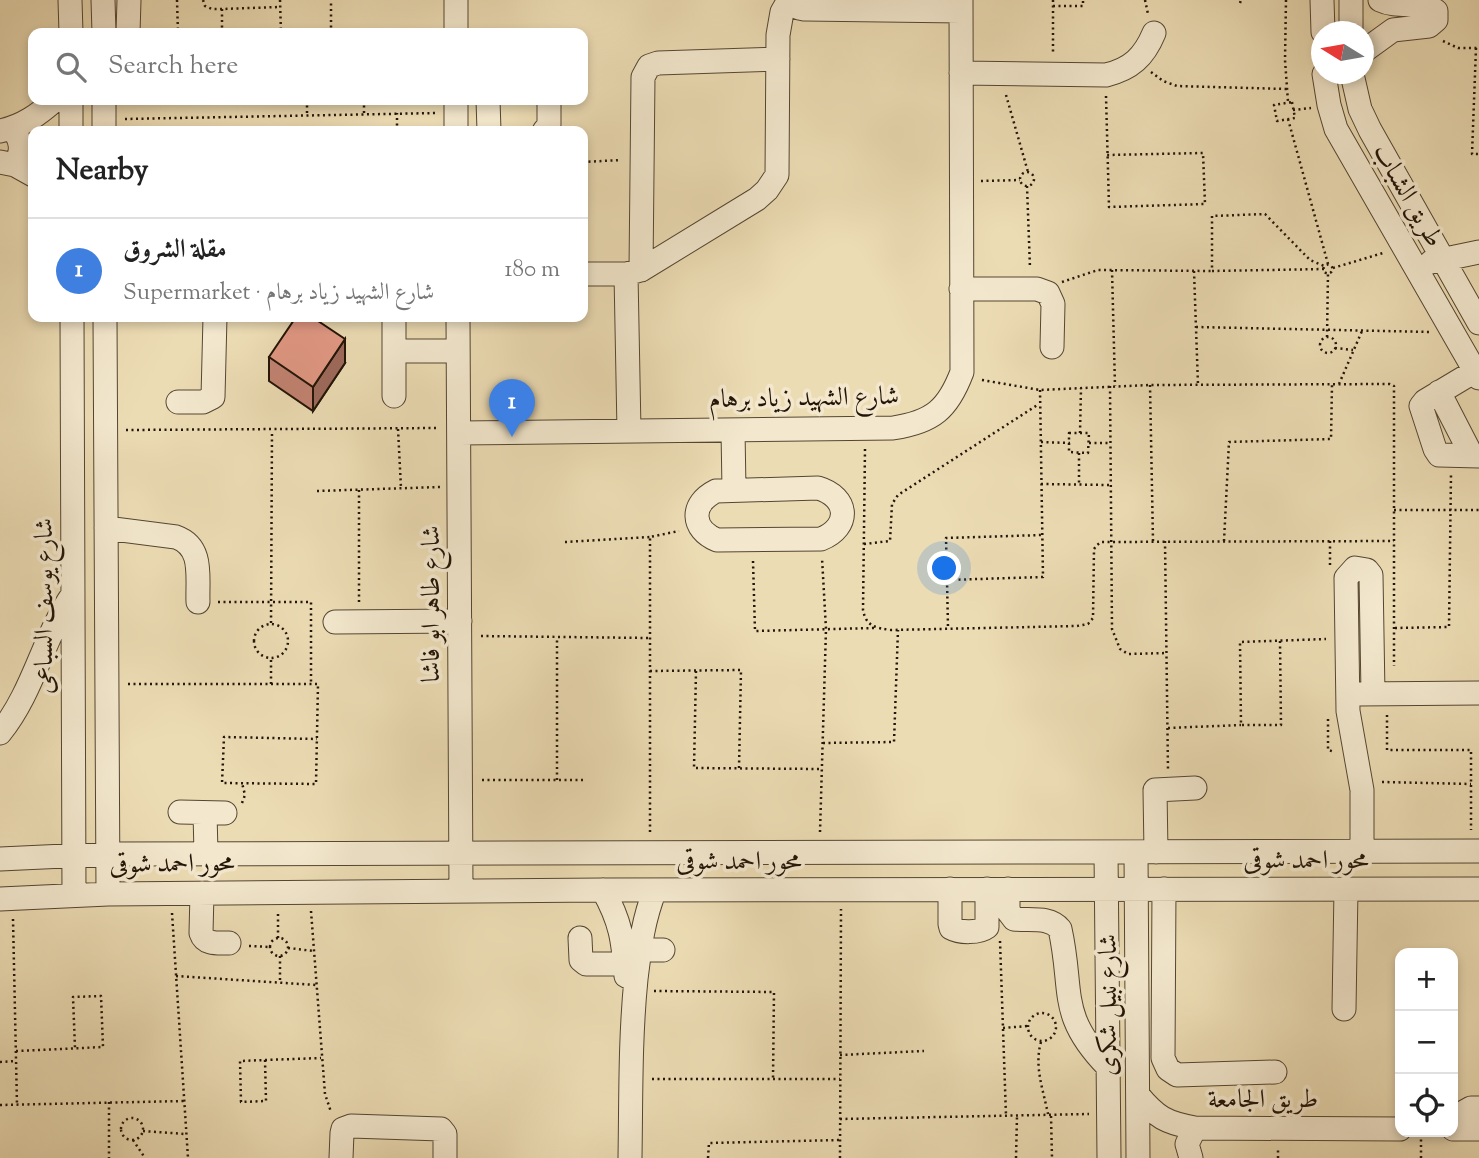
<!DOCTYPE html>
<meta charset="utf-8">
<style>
body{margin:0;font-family:"Sorts Mill Goudy",Amiri,serif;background:#f6f6f6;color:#222}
.controls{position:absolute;right:21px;bottom:21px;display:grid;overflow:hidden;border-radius:14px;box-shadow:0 4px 10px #0003}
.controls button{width:63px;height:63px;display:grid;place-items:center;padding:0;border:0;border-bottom:2px solid #e0e0e0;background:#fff;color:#222;font:35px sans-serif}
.compass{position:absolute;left:1311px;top:21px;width:63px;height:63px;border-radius:50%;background:#fff;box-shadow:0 4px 10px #0003;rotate:281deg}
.you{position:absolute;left:945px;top:569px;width:24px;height:24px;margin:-18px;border:5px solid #fff;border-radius:50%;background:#1a73e8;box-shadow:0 0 0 10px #1a73e833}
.badge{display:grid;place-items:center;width:46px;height:46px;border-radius:50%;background:#0b8043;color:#fff;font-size:23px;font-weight:700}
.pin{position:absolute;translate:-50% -58px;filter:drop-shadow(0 2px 4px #0008)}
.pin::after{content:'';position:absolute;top:37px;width:24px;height:21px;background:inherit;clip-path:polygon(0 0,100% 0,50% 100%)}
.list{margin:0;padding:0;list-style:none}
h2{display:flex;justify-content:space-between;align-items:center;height:91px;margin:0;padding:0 28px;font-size:30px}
h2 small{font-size:23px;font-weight:400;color:#767676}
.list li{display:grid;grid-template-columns:46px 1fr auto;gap:21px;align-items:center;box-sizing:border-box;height:105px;padding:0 28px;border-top:2px solid #e0e0e0}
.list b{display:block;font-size:26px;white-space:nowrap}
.list p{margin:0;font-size:23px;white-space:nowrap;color:#767676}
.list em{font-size:23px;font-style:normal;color:#767676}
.icon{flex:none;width:38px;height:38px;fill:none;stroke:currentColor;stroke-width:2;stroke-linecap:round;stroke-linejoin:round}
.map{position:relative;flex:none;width:1479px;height:1158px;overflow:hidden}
.search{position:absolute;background:#fff;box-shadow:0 4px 10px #0003;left:28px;top:28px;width:560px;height:77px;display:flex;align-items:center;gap:18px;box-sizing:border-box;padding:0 24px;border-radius:14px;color:#767676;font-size:26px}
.panel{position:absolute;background:#fff;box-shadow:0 4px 10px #0003;left:28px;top:126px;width:560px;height:196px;border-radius:14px}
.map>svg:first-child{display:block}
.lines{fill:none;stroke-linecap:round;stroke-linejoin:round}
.minor-casing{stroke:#544632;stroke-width:25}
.path{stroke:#221407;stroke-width:2.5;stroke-dasharray:2 3.5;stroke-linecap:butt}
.minor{stroke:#f3e8ce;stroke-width:23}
.wall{fill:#c28372;stroke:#221407;stroke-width:2}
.shaded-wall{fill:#9e6a5c;stroke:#221407;stroke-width:2}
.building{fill:#e19884;stroke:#221407;stroke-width:2}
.labels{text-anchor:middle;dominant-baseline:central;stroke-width:7;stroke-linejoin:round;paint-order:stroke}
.street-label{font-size:26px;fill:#221407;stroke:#f3e8ce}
</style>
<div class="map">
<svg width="1479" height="1158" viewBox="0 0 1479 1158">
<rect width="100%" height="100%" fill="#ecdcb4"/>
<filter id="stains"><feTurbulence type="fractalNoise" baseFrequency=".00286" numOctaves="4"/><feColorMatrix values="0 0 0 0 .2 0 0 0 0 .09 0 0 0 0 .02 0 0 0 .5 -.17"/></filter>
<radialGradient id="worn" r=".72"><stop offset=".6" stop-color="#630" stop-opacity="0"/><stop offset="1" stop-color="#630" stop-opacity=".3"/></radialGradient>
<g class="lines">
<!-- minor casing -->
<g class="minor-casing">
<path id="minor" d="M70,0l1,33
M103,0l1,33
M456,0v33
M791,0l8,8 5,1 157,2
M1322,0l1,32
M1351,0v32
M128,33l1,-33
M1364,51l29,-21 36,-4 7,-6v-9c-15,-11 -37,-2 -56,-11
M961,73l145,2c25,-6 38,-18 48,-42
M1324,74l5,31 7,24 143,249
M1352,74l8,35 10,21 109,193
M71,100v31
M104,100v31
M456,100v31
M488,100l1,31
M12,128c10,13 11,23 3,37
M0,131c23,-5 38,-16 55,-31
M544,131l5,-6v-25
M0,162l15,3 18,10
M1431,262l48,-10
M641,270l2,-193 6,-11 9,-3 120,-4
M583,274h43l15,-4 116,-71 10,-9 10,-15 1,-140 4,-23 7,-12
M626,274l3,157
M961,289h76l11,4 5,11 -1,43
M72,317l2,578
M105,317l3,577
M458,317l3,574
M394,351h64
M1475,371l-50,30 -4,5 14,43 4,6 40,1
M1439,392l33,64
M394,396v-79
M178,402h25l10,-5 2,-80
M733,430l1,60
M459,433l434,-5c40,-6 55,-19 69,-56l-1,-372
M818,488c31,9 33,39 3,51l-104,1c-26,-11 -27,-36 -1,-49z
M106,528l70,9c28,10 21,40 22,65
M335,622l125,-1
M1358,694l121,-1
M0,733c34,-42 43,-96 73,-139
M180,812l45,1
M205,813l1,40
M1362,851v-61l-14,-79 -2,-133 9,-10 12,2 4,5 2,119
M1106,852l3,306
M1136,852l2,306
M1156,852l-1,-62 40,-2
M0,859l108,-5 1371,-3
M950,889v35l1,4c9,5 28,5 36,-1v-38
M1008,889v22l6,8c16,2 35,-3 46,10 14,63 -3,86 48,138
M1164,889l-1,169 5,11 9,6 98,-3
M603,890c18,32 20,50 23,86
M202,893l-1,40c4,12 17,10 28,10
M0,899l108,-5 495,-4 876,-1
M580,938l1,22 5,4h39
M639,950h24
M1344,1009l2,-120
M1138,1095c18,22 28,28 57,33l205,1
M1453,1118l18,-10h8
M1453,1129h26
M341,1158l1,-25 1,-4 8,-3 90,3 4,5v24
M630,1158c1,-60 0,-119 6,-179 4,-32 7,-59 19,-89
M1191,1158l-4,-14 8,-16"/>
</g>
<!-- path -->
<path class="path" d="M177,0l1,33
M203,0l2,6 7,3h10
M280,0l1,33
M1053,0v55
M1145,0l3,14
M1286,0l-1,60 3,42
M1240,3l1,-3
M1053,6h30v-6
M222,33v-24l58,-2
M331,33v-33
M1443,41l15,7h21
M1476,48l-4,106h7
M1151,72l12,9 14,5 110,3
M1006,95l22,77
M1106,96l3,111 96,-3 -2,-51 -96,2
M307,100v15
M364,100v14
M1292,102l3,16 -18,3 -3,-16z
M1293,110l18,-2
M125,119l312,-6
M1288,119l40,145
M397,131v-18
M583,162l38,-2
M1020 179a7 7 0 1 1 14 0a7 7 0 1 1-14 0Z
M981,181l39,-1
M1027,186l3,82
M1323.5 269a4.5 4.5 0 1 1 9 0a4.5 4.5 0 1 1-9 0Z
M1333,268l50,-15
M1324,269l-112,2v-55l53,-2 45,46 14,6
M1112,270l3,116
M1194,271l4,114
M1062,282l36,-12 114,1
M1196,327l235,5
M1327,337l1,-64
M1320 345a8 8 0 1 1 16 0a8 8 0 1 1-16 0Z
M1335,348l18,2
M982,380l58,10 110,-5 240,-1 4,2v280
M1339,384l23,-53
M1150,385l3,156
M1110,386l2,243 8,20 8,5 39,-1
M1040,390l3,187 -96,3 -1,-42 96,-3
M398,429l3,59
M126,430l312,-2
M1069,433h20l-1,20 -19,-1z
M1080,433l1,-45
M1041,442l29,1
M1089,443h21
M865,449l-2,161c3,16 12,18 28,20l186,-4 11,-2 5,-6 1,-69 3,-4 4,-3 293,-1
M1079,453v31
M1041,484l69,1
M359,490v112
M317,491l123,-4
M1394,510h85
M1165,541l3,230
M1224,541l5,-99 102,-3 1,-54
M565,542l85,-5
M864,544l26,-3 2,-37 6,-9 141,-91
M753,561l2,70 119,-3
M1330,565v-24
M947,580l1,48
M218,602h93v82
M271,623l1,-192
M254 641a17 17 0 1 1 34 0a17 17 0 1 1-34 0Z
M1395,628l54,-1 2,-153
M481,636l168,2
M1280,641l1,84h-40l-1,-83 86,-3
M650,671l91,-1 -2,98
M696,671l-2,97 126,1
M128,684h190l-2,100 -94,-1 2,-46 93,2
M271,684v-25
M1387,715v35h84v80
M1328,719v31l7,2
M1168,728l73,-3
M823,743l71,-1 4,-112
M482,780h102
M557,780v-143
M1382,782l89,2
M242,803l3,-8 -3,-12
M650,832v-295l29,-6
M820,832l6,-203 -4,-71
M311,911l14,183 6,18
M172,913l16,245
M278,914v24
M13,919l4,186
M270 947a9 9 0 1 1 18 0a9 9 0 1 1-18 0Z
M1000,941l6,175
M249,946l21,1
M288,948l26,3
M280,956v26
M176,976l140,9
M654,991l120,1 -1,87
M1028 1027a14 14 0 1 1 28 0a14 14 0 1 1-28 0Z
M1003,1028l24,-2
M1041,1042c-7,24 2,47 7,72
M16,1051l87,-4 -2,-51 -28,1 2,51
M840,1055l84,-4
M265,1060l1,41 -25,1 -1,-41z
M265,1060l56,-2
M0,1062l16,-1
M652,1079h188
M109,1102v56
M0,1105l184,-4
M1051,1116l1,42
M121 1129a11 11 0 1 1 22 0a11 11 0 1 1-22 0Z
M840,1119l249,-5
M143,1131l42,3
M133,1140l12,18
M708,1158l1,-15 131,-3
M840,1158l1,-249
M1016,1158l1,-42
M1278,1158v-11
M1421,1158v-26"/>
<!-- minor -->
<use href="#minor" class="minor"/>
</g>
<!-- wall -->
<path class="wall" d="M269,357l76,6 -32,48 -44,-30z"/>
<!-- shaded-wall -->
<path class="shaded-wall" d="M345,339v24l-32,48v-24z"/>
<!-- building -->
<path class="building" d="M296,317h16l33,22 -32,48 -44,-30z"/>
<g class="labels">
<!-- street labels -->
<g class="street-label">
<text transform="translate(1407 196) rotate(60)">طريق الشباب</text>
<text transform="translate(804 399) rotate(-1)">شارع الشهيد زياد برهام</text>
<text transform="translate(432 604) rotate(-90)">شارع طاهر ابو فاشا</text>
<text transform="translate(45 606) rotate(-90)">شارع يوسف السباعى</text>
<text x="1306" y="861">محور احمد شوقى</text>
<text x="739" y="862">محور احمد شوقى</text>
<text transform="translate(172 865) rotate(-1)">محور احمد شوقى</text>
<text transform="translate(1109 1005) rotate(-90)">شارع نبيل شكرى</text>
<text x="1263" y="1100">طريق الجامعة</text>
</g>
</g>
<rect width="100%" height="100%" filter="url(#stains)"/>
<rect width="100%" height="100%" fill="url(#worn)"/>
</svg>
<div class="controls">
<button>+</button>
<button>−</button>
<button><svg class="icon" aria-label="locate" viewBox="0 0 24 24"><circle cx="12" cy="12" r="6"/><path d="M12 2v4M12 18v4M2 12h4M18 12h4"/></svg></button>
</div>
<svg class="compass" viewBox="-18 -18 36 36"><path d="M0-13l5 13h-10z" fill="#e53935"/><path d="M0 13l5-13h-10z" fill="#767676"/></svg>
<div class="you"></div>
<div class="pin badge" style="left:512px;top:437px;background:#3f7fe0">1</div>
<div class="search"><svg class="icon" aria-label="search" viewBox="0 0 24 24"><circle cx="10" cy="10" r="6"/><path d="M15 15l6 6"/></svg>Search here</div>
<section class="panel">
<h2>Nearby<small></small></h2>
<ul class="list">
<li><span class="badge" style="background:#3f7fe0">1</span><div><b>مقلة الشروق</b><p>Supermarket · شارع الشهيد زياد برهام</p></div><em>180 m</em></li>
</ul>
</section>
</div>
